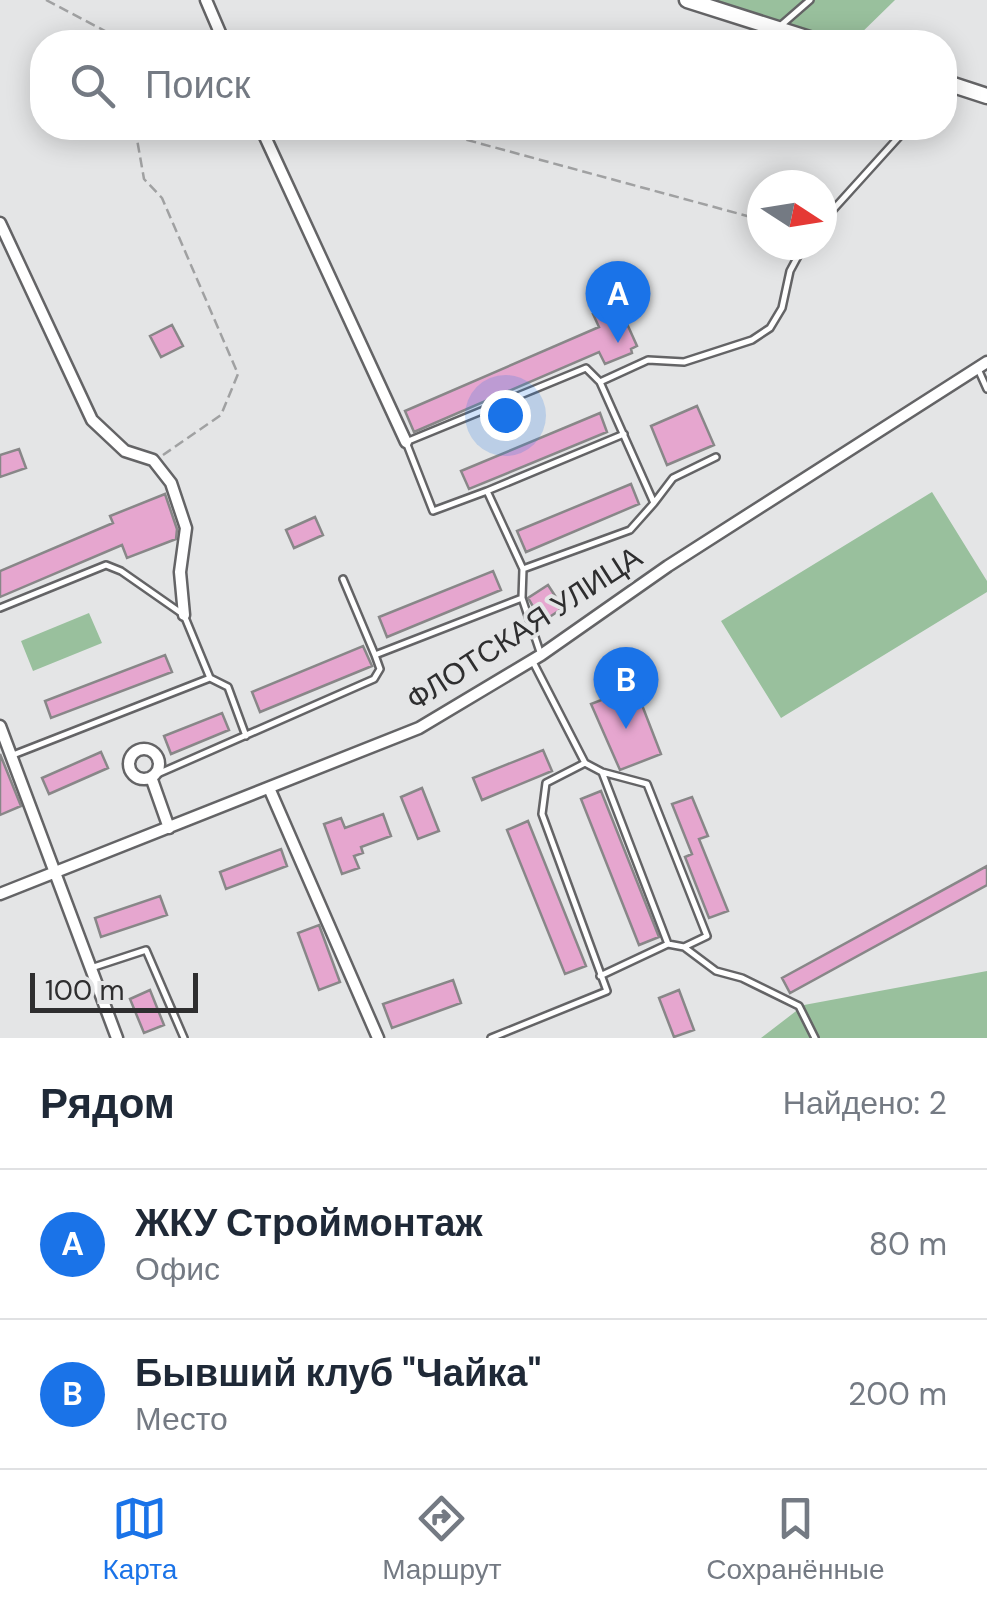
<!DOCTYPE html>
<html lang="ru">
<meta charset="utf-8">
<style>
body{margin:0;font-family:"DM Sans",sans-serif;background:#f6f6f7;color:#1f2937}
.compass{position:absolute;left:747px;top:170px;width:90px;height:90px;border-radius:50%;background:#fff;box-shadow:0 5px 25px #0003;rotate:102deg}
.scale{position:absolute;left:30px;bottom:25px;width:168px;box-sizing:border-box;padding-left:10px;border:5px solid #2e2e2f;border-top:0;font-size:28px;line-height:35px;white-space:nowrap;color:#2e2e2f;-webkit-text-stroke:8px #e4e5e6;paint-order:stroke}
.you{position:absolute;left:505px;top:415px;width:35px;height:35px;margin:-25px;border:8px solid #fff;border-radius:50%;background:#1a73e8;box-shadow:0 0 0 15px #1a73e833}
.badge{display:grid;place-items:center;width:65px;height:65px;border-radius:50%;background:#1a73e8;color:#fff;font-size:32px;font-weight:700}
.pin{position:absolute;translate:-50% -82px;filter:drop-shadow(0 2px 5px #0008)}
.pin::after{content:'';position:absolute;top:52px;width:35px;height:30px;background:inherit;clip-path:polygon(0 0,100% 0,50% 100%)}
.list{margin:0;padding:0;list-style:none}
h2{display:flex;justify-content:space-between;align-items:center;height:130px;margin:0;padding:0 40px;font-size:42px}
h2 small{font-size:32px;font-weight:400;color:#747a83}
.list li{display:grid;grid-template-columns:65px 1fr auto;gap:30px;align-items:center;box-sizing:border-box;height:150px;padding:0 40px;border-top:2px solid #e0e1e3}
.list b{display:block;font-size:38px;white-space:nowrap}
.list p{margin:0;font-size:32px;white-space:nowrap;color:#747a83}
.list em{font-size:32px;font-style:normal;color:#747a83}
.icon{flex:none;width:55px;height:55px;fill:none;stroke:currentColor;stroke-width:2;stroke-linecap:round;stroke-linejoin:round}
.map{position:relative;flex:none;width:987px;height:1038px;overflow:hidden}
.search{position:absolute;background:#fff;box-shadow:0 5px 25px #0003;left:30px;right:30px;top:30px;height:110px;display:flex;align-items:center;gap:25px;box-sizing:border-box;padding:0 35px;border-radius:40px;color:#747a83;font-size:38px}
.sheet{height:430px;background:#fff}
nav{display:flex;justify-content:space-around;align-items:center;box-sizing:border-box;height:140px;border-top:2px solid #e0e1e3;background:#fff;font-size:28px;color:#747a83}
nav a{display:grid;justify-items:center;gap:5px}
nav .on{color:#1a73e8}
.map>svg:first-child{display:block}
.green{fill:#99c09d}
.building{fill:#e6a6cf;stroke:#888788;stroke-width:2.5}
.lines{fill:none;stroke-linecap:round;stroke-linejoin:round}
.lane-casing{stroke:#646466;stroke-width:10}
.street-casing{stroke:#646466;stroke-width:15}
.secondary-casing{stroke:#646466;stroke-width:19}
.path{stroke:#a0a1a2;stroke-width:2.5;stroke-dasharray:10 5;stroke-linecap:butt}
.lane{stroke:#fff;stroke-width:5}
.street{stroke:#fff;stroke-width:10}
.secondary{stroke:#fff;stroke-width:14}
.labels{text-anchor:middle;dominant-baseline:central;stroke-width:8;stroke-linejoin:round;paint-order:stroke}
.street-label{font-size:30px;fill:#2e2e2f;stroke:#e4e5e6}
</style>
<div class="map">
<svg width="987" height="1038" viewBox="0 0 987 1038">
<rect width="100%" height="100%" fill="#e4e5e6"/>
<!-- green -->
<path class="green" d="M713,0h182l-43,42h-17z
M932,492l55,89v11l-206,126 -60,-97z
M89,613l13,30 -69,28 -12,-30z
M987,971v67h-226l43,-33z"/>
<!-- building -->
<path class="building" d="M607,308l5,14 12,-5 13,29 -6,3 1,4 -27,11 -6,-12 -185,80 -9,-21 194,-84 -6,-13z
M172,325l11,21 -22,11 -11,-21z
M697,406l17,39 -47,20 -16,-39z
M600,413l7,19 -138,57 -8,-18z
M19,449l7,19 -26,9v-22z
M631,484l8,20 -113,48 -9,-21z
M165,494l12,35 -1,10 -49,19 -5,-13 -122,52v-26l113,-48 -3,-7z
M315,517l8,18 -29,13 -8,-18z
M493,571l8,19 -114,47 -8,-20z
M548,585l15,23 -21,14 -14,-24z
M363,646l9,20 -112,46 -8,-20z
M165,655l7,17 -121,46 -6,-17z
M635,687l26,67 -41,16 -29,-66z
M222,713l7,17 -58,24 -7,-18z
M543,750l9,21 -70,29 -9,-22z
M101,752l7,16 -59,26 -7,-16z
M0,754l21,52 -21,9z
M422,788l17,43 -21,8 -17,-42z
M601,791l58,146 -20,8 -58,-146z
M692,797l16,39 -9,3 29,72 -19,7 -24,-61 7,-3 -20,-50z
M383,814l8,22 -30,11 2,6 -9,3 5,12 -17,6 -18,-50 17,-6 4,10z
M528,821l58,145 -21,8 -58,-144z
M281,849l6,17 -61,23 -6,-17z
M987,866v19l-197,108 -8,-15z
M160,896l7,19 -66,22 -6,-19z
M319,925l21,57 -21,8 -21,-57z
M453,980l8,23 -69,25 -9,-24z
M150,990l14,35 -20,8 -14,-34z
M679,990l15,40 -20,7 -15,-39z"/>
<g class="lines">
<!-- lane casing -->
<g class="lane-casing">
<path id="lane" d="M779,27l31,-27
M822,222l85,-94
M978,369l9,20
M600,382l48,-22 36,2 68,-22 18,-12 12,-20 8,-37 14,-26
M487,491l137,-57
M654,503l19,-25 43,-21
M523,569l107,-39 24,-27 -54,-121 -14,-14 -180,74 27,69 54,-20 36,78 -1,29 18,54
M343,579l32,76 147,-57
M0,608l106,-43 15,6 63,44 26,63 18,9 18,49
M532,660l53,103 17,9 45,12 60,152 -23,11 32,24 26,7 57,28 16,32
M13,755l197,-77
M602,772l66,172
M153,776l221,-97 6,-10 -5,-14
M94,967l52,-17 38,88
M600,976l68,-32 16,3
M491,1038l116,-47 -65,-177 4,-31 39,-20"/>
</g>
<!-- street casing -->
<g class="street-casing">
<path id="street" d="M206,0l18,42
M261,128l145,314
M0,223l92,197 33,31 28,9 18,23 15,45 -6,44 4,43
M0,726l117,312
M129 764a15 15 0 1 1 30 0a15 15 0 1 1-30 0Z
M151,777l18,51
M269,788l109,250
M0,894l419,-166 122,-73 127,-89 319,-204"/>
</g>
<!-- secondary casing -->
<g class="secondary-casing">
<path id="secondary" d="M687,0l132,42
M944,82l43,14"/>
</g>
<!-- path -->
<path class="path" d="M46,0l61,32 5,10
M135,128l9,51 18,19 76,176 -17,41 -58,40
M423,128l339,92"/>
<!-- lane -->
<use href="#lane" class="lane"/>
<!-- street -->
<use href="#street" class="street"/>
<!-- secondary -->
<use href="#secondary" class="secondary"/>
</g>
<g class="labels">
<!-- street labels -->
<g class="street-label">
<text transform="translate(524 628) rotate(-33)">ФЛОТСКАЯ УЛИЦА</text>
</g>
</g>
</svg>
<svg class="compass" viewBox="-18 -18 36 36"><path d="M0-13l5 13h-10z" fill="#e53935"/><path d="M0 13l5-13h-10z" fill="#747a83"/></svg>
<div class="scale">100 m</div>
<div class="you"></div>
<div class="pin badge" style="left:618px;top:343px">A</div>
<div class="pin badge" style="left:626px;top:729px">B</div>
<div class="search"><svg class="icon" aria-label="search" viewBox="0 0 24 24"><circle cx="10" cy="10" r="6"/><path d="M15 15l6 6"/></svg>Поиск</div>
</div>
<section class="sheet">
<h2>Рядом<small>Найдено: 2</small></h2>
<ul class="list">
<li><span class="badge">A</span><div><b>ЖКУ Строймонтаж</b><p>Офис</p></div><em>80 m</em></li>
<li><span class="badge">B</span><div><b>Бывший клуб &quot;Чайка&quot;</b><p>Место</p></div><em>200 m</em></li>
</ul>
</section>
<nav>
<a class="on"><svg class="icon" aria-label="map" viewBox="0 0 24 24"><path d="M3 6l6-2 6 2 6-2v14l-6 2-6-2-6 2zM9 4v14M15 6v14"/></svg>Карта</a>
<a><svg class="icon" aria-label="directions" viewBox="0 0 24 24"><path d="M12 3l9 9-9 9-9-9zM9 14v-3h6M13 9l2 2-2 2"/></svg>Маршрут</a>
<a><svg class="icon" aria-label="saved" viewBox="0 0 24 24"><path d="M7 4h10v16l-5-4-5 4z"/></svg>Сохранённые</a>
</nav>
